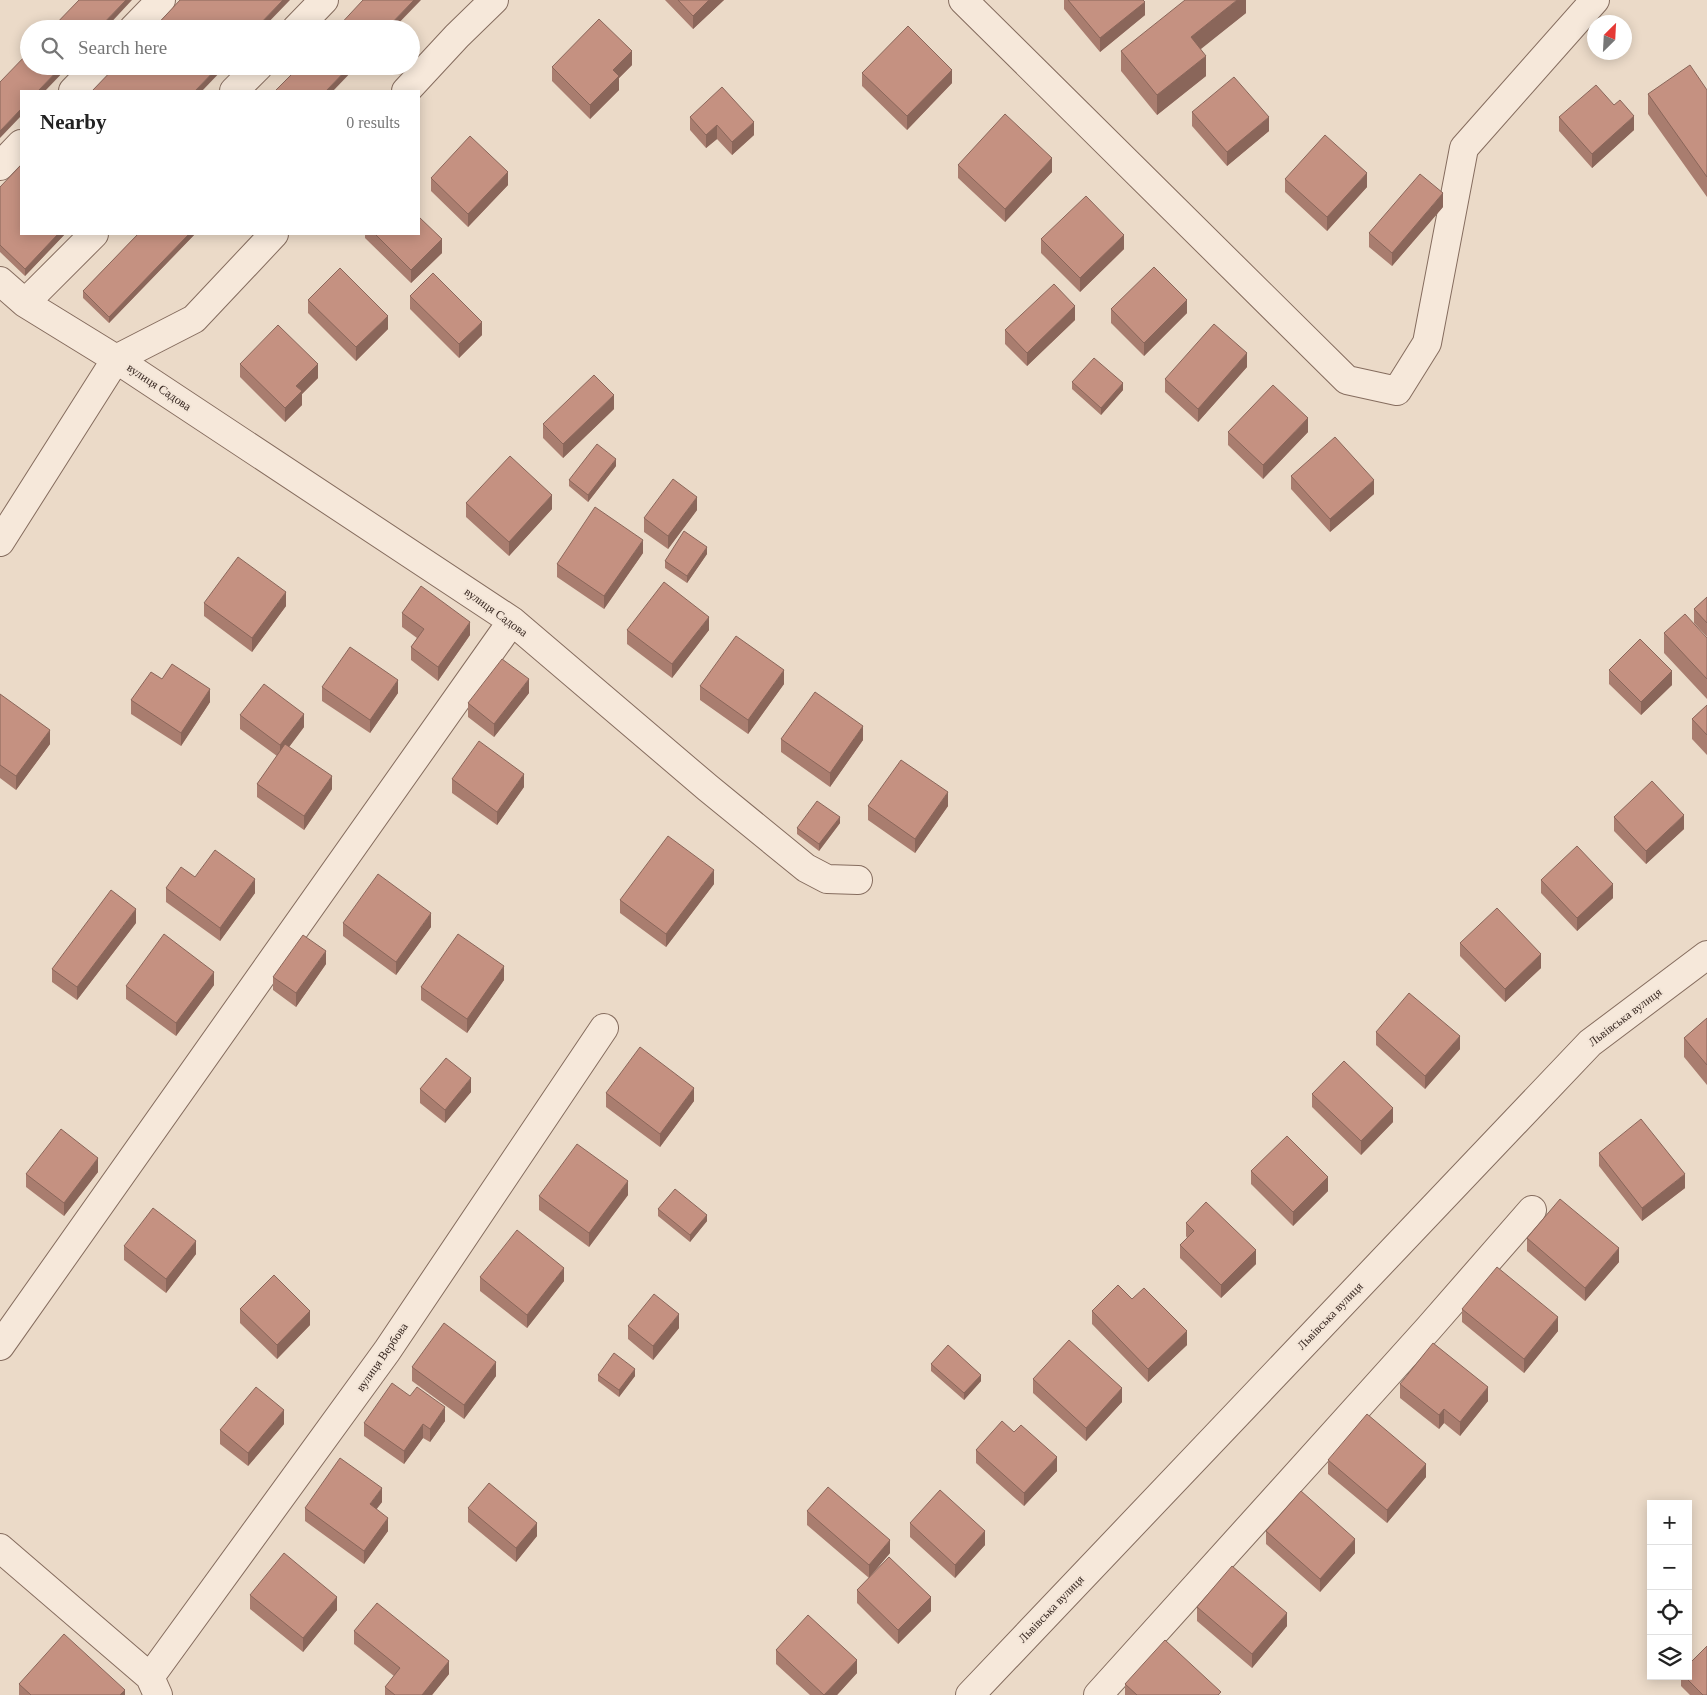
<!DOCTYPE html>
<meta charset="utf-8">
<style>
body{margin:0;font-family:Georgia,serif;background:#f2f2f2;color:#222}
.controls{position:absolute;right:15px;bottom:15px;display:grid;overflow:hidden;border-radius:0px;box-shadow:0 2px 12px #0003}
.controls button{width:45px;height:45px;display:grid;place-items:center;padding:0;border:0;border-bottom:1px solid #e0e0e0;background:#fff;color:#222;font:25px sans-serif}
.compass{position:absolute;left:1587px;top:15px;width:45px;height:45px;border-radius:50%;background:#fff;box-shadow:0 2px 12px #0003;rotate:24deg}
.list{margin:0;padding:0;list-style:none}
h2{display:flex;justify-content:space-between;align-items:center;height:65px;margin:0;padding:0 20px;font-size:21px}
h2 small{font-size:16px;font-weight:400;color:#767676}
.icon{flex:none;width:28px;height:28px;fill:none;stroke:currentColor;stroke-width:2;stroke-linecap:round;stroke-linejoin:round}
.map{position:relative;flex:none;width:1707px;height:1695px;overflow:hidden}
.search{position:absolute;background:#fff;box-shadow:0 2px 12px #0003;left:20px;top:20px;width:400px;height:55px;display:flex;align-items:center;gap:12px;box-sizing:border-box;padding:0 18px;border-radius:28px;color:#767676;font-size:19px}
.panel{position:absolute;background:#fff;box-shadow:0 2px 12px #0003;left:20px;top:90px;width:400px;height:145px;border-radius:0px}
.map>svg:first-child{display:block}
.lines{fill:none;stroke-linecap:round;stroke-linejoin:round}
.minor-casing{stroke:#856c5e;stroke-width:30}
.minor{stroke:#f6e8da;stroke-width:28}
.wall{fill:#a97d6f}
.shaded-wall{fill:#8a665a}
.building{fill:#c59181;stroke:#8a665a}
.labels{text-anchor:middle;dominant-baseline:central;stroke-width:4;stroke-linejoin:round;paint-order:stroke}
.street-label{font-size:12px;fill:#372721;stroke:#f3e5d7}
</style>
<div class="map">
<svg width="1707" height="1695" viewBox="0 0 1707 1695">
<rect width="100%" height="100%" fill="#ebdac8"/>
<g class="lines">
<!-- minor casing -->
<g class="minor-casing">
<path id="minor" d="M963,0l384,380 50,11 30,-48 37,-195 131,-148
M133,29l28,-29
M296,29l28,-29
M73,91l24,-25
M234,91l25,-25
M406,91l51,-55 37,-36
M0,166l21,-22
M0,281l25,22 91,56 396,262 196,167 98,80 21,11 31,1
M25,303l69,-69
M0,542l116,-183 78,-40 80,-85
M0,1346l512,-725
M0,1548l150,129 8,18
M150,1677l237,-326 217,-323
M970,1695l620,-652 117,-88
M1098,1695l331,-367 103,-118"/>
</g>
<!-- minor -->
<use href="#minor" class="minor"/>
</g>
<!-- wall -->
<path class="wall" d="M665,0h59l-31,29z
M1064,0h79l2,15 -45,37 -36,-43z
M1246,0v13l-46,36 6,27 -49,39 -36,-44v-20z
M632,65l-13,13v12l-29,29 -38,-38v-14z
M862,73l90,10 -45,47 -45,-44z
M1707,90v107l-59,-83v-20z
M1192,112l77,19 -42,35 -35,-40z
M690,117l64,18 -22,20 -15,-16 -11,9 -16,-18z
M1559,117l75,13 -42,38 -33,-37z
M958,165l94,7 -47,50 -47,-44z
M431,178l77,7 -40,42 -37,-36z
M1285,179l82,8 -40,44 -42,-39z
M0,187l21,47h44l-40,42 -25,-24z
M1443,207l-51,59 -23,-19v-14z
M138,234h57l-86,89 -26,-25v-7z
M365,234h54l23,19 -31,30 -46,-45z
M1041,239l83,10 -44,43 -39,-39z
M410,296l72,39 -23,23 -49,-49z
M308,300l80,29 -32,32 -48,-48z
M1111,309l76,4 -43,43 -33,-33z
M1075,320l-48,46 -22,-22v-14z
M240,364l78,14 -16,16v11l-17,17 -45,-45z
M1247,367l-49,55 -33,-30v-13z
M1072,382l51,8 -22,25 -29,-26z
M614,409l-51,49 -20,-20v-14z
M1228,432h80l-45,47 -35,-34z
M616,466l-28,36 -19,-16v-6z
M1291,476l83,18 -44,38 -39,-43z
M466,503l86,6 -43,47 -43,-39z
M697,510l-29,39 -24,-17v-14z
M643,553l-39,56 -47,-32v-13z
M707,554l-20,29 -22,-15v-7z
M1707,597v40l-13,-14v-14z
M204,603l82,3 -34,46 -48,-36z
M402,613l68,22 -32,46 -27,-21v-13l6,-9 -15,-11z
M627,630h82l-37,48 -45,-34z
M1664,633l43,5v61l-43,-46z
M1609,670l63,15 -31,30 -32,-31z
M162,679l48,23 -29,44 -50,-32v-14z
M784,684l-36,50 -48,-34v-14z
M322,687l76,6 -28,40 -48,-32z
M529,693l-35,44 -26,-20v-14z
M0,694l50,50 -34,46 -16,-12z
M1707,705v50l-15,-16v-20z
M240,715l64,12 -15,20 43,42 -28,41 -47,-33v-13l20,-28 -37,-27z
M781,739l82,1 -33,47 -49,-35z
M452,779l72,8 -27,38 -45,-32z
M868,806h80l-33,47 -47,-33z
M1614,817l70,12 -38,35 -32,-33z
M840,823l-21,28 -22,-17v-6z
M195,877l60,16 -35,48 -54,-39v-14z
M1541,880l72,18 -36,33 -36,-38z
M714,884l-48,63 -46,-34v-13z
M136,923l-59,77 -25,-18v-13z
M343,923l88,4 -35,48 -53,-39z
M1460,943l81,25 -36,34 -45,-46z
M326,964l-30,43 -23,-17v-13z
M504,980l-37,53 -46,-33v-13z
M214,985l-38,51 -50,-37v-13z
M1707,1018v67l-23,-28v-19z
M1376,1032l84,17 -35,40 -49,-44z
M420,1089l51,3 -26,31 -25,-20z
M606,1093l88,8 -34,46 -54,-40z
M1312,1094l81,28 -32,33 -49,-48z
M1599,1153l86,35 -43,33 -43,-55z
M1251,1171l77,20 -35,35 -42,-42z
M98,1172l-34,44 -38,-29v-13z
M628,1195l-39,52 -50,-37v-14z
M658,1209l49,12 -17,21 -32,-26z
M1186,1223l70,41 -35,34 -41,-40v-13l7,-7 -1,-2z
M1527,1238l92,24 -34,39 -58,-50z
M124,1246l72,8 -30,39 -42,-33z
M480,1277l84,4 -37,47 -47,-37z
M1132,1299l55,46 -39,37 -56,-58v-13z
M240,1309l70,16 -33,34 -37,-36z
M1462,1309l96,22 -34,42 -62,-51z
M628,1326l51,2 -26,32 -25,-21z
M931,1364l50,17 -17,19 -33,-29z
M412,1367l84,9 -32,43 -52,-38z
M598,1375l37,1 -16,21 -21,-16z
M1033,1379l89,23 -36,39 -53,-48z
M1400,1384l88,17 -28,35 -16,-13 -5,6 -39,-31z
M445,1421l-15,21 -7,-4 -19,26 -40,-28v-13z
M284,1424l-36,42 -28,-22v-14z
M976,1450l81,21 -33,35 -48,-43z
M1328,1460l98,17 -39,46 -59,-49z
M382,1502l-6,7 12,22 -24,33 -59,-43v-13z
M468,1508l69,28 -21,26 -48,-40z
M807,1511l83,42 -21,24 62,34 -33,33 -41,-41v-13l12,-12 -62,-53z
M910,1523l75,22 -30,33 -45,-41z
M1266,1531l89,22 -35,39 -54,-48z
M250,1595l87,15 -34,42 -53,-43z
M1197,1607l90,19 -35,42 -55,-47z
M354,1631l95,43 -17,21h-47v-8l9,-11 -40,-32z
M776,1650l81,23 -20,22h-27l-34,-31z
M1681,1676h7l19,19h-17l-9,-9z
M19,1684l106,11h-106z
M1125,1684l96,11h-96z"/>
<!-- shaded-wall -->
<path class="shaded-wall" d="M126,0h6l-27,29h-7z
M283,0h7l-28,29h-7z
M414,0h7l-28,29h-7z
M709,0h15l-31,29v-13z
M1237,0h9v13l-55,44v-20z
M1145,2v13l-45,37v-14z
M632,51v14l-13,13v12l-29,29v-14l23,-35z
M1206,56v20l-49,39v-20z
M62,66h7l-24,25h-7z
M219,66h7l-24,25h-7z
M350,66h7l-24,25h-7z
M952,70v13l-45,47v-14z
M21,109v7l-21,22v-7z
M1634,116v14l-42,38v-14z
M1269,117v14l-42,35v-14z
M754,122v13l-22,20v-13z
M717,125v14l-11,9v-13z
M1052,158v14l-47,50v-13z
M508,172v13l-40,42v-13z
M1367,173v14l-40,44v-14z
M1443,193v14l-51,59v-13z
M58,234h7l-40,42v-7z
M189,234h6l-86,89v-6z
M1124,235v14l-44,43v-14z
M442,239v14l-31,30v-13z
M1187,300v13l-43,43v-13z
M1075,306v14l-48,46v-13z
M388,316v13l-32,32v-14z
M482,322v13l-23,23v-14z
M1247,353v14l-49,55v-13z
M318,364v14l-16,16v11l-17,17v-14l11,-22z
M1123,383v7l-22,25v-7z
M614,395v14l-51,49v-14z
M1308,418v14l-45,47v-14z
M616,459v7l-28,36v-7z
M1374,480v14l-44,38v-13z
M552,495v14l-43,47v-14z
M697,497v13l-29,39v-13z
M643,540v13l-39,56v-13z
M707,547v7l-20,29v-7z
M286,592v14l-34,46v-14z
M709,617v13l-37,48v-14z
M470,622v13l-32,46v-14z
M784,670v14l-36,50v-14z
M1672,671v14l-31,30v-13z
M529,679v14l-35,44v-13z
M398,680v13l-28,40v-13z
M210,689v13l-29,44v-13z
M304,714v13l-24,32v-14z
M863,726v14l-33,47v-14z
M50,730v14l-34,46v-14z
M524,774v13l-27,38v-13z
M332,776v13l-28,41v-14z
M948,792v14l-33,47v-14z
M1684,815v14l-38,35v-13z
M840,817v6l-21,28v-7z
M714,870v14l-48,63v-13z
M255,879v14l-35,48v-13z
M1613,884v14l-36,33v-13z
M136,909v14l-59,77v-13z
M431,913v14l-35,48v-13z
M326,951v13l-30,43v-14z
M1541,954v14l-36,34v-13z
M504,966v14l-37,53v-14z
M214,972v13l-38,51v-13z
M1460,1036v13l-35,40v-13z
M471,1078v14l-26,31v-13z
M694,1088v13l-34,46v-13z
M1393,1108v14l-32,33v-14z
M98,1158v14l-34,44v-13z
M1685,1174v14l-43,33v-13z
M1328,1177v14l-35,35v-14z
M628,1181v14l-39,52v-14z
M707,1215v6l-17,21v-7z
M196,1241v13l-30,39v-14z
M1619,1248v14l-34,39v-13z
M1256,1250v14l-35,34v-13z
M564,1268v13l-37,47v-13z
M310,1311v14l-33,34v-14z
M679,1314v14l-26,32v-14z
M1558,1317v14l-34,42v-14z
M1187,1331v14l-39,37v-13z
M496,1362v14l-32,43v-14z
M635,1369v7l-16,21v-7z
M981,1375v6l-17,19v-7z
M1488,1387v14l-28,35v-14z
M1122,1388v14l-36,39v-13z
M445,1407v14l-15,21v-13z
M1444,1409v14l-5,6v-14z
M284,1410v14l-36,42v-13z
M423,1424v14l-19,26v-13z
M1057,1457v14l-33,35v-13z
M1426,1464v13l-39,46v-13z
M382,1488v14l-12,16v-14z
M388,1518v13l-24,33v-13z
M537,1523v13l-21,26v-14z
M985,1531v14l-30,33v-13z
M1355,1539v14l-35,39v-13z
M890,1540v13l-21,25v-13z
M337,1597v13l-34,42v-14z
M931,1597v14l-33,33v-14z
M1287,1613v13l-35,42v-14z
M857,1660v13l-20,22h-13z
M449,1661v13l-17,21h-10z
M125,1690v5h-5z"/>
<!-- building -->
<path class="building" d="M79,0h47l-28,29h-47z
M180,0h103l-28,29h-102z
M363,0h51l-28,29h-50z
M678,0h31l-16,16z
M1068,0h75l2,2 -45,36z
M1185,0h52l-46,37 15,19 -49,39 -36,-44z
M599,19l33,32 -19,19 6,6 -29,29 -38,-38z
M908,26l44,44 -45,46 -45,-43z
M29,52v14h33l-24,25h-17v18l-21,22v-49z
M1690,65l17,25v87l-59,-83z
M116,66h103l-24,25h-103z
M300,66h50l-24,25h-51z
M1234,77l35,40 -42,35 -35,-40z
M1596,85l18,20 6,-5 14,16 -42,38 -33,-37z
M722,87l32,35 -22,20 -15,-17 -11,10 -16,-18z
M1005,114l47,44 -47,51 -47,-44z
M1325,135l42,38 -40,44 -42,-38z
M470,136l38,36 -40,42 -37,-36z
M21,165v69h37l-33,35 -25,-24v-58z
M1420,174l23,19 -51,60 -23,-20z
M1086,196l38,39 -44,43 -39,-39z
M419,217l23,22 -31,31 -36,-36h44z
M138,234h51l-80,83 -26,-26z
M1154,267l33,33 -43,43 -33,-34z
M340,268l48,48 -32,31 -48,-47z
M433,273l49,49 -23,22 -49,-48z
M1054,284l21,22 -48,47 -22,-23z
M1214,324l33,29 -49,56 -33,-30z
M278,325l40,39 -22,22 6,5 -17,17 -45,-44z
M1094,358l29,25 -22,25 -29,-26z
M594,375l20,20 -51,49 -20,-20z
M1273,385l35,33 -45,47 -35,-33z
M1335,437l39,43 -44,39 -39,-43z
M597,444l19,15 -28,36 -19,-15z
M510,456l42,39 -43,47 -43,-39z
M673,479l24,18 -29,39 -24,-18z
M595,507l48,33 -39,56 -47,-32z
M684,531l23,16 -20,29 -22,-15z
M238,557l48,35 -34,46 -48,-35z
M664,582l45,35 -37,47 -45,-34z
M421,586l49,36 -32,45 -27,-20 13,-18 -22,-16z
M1707,597v26l-13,-14z
M1685,614l22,24v41l-43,-46z
M736,636l48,34 -36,50 -48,-34z
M1640,639l32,32 -31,31 -32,-32z
M350,647l48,33 -28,40 -48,-33z
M502,659l27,20 -35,45 -26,-21z
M172,664l38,25 -29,44 -50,-33 20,-28 11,7z
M264,684l40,30 -24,31 -40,-30z
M815,692l48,34 -33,47 -49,-34z
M0,694l50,36 -34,46 -16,-11z
M1707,705v30l-15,-16z
M479,741l45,33 -27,38 -45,-33z
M285,744l47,32 -28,40 -47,-32z
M901,760l47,32 -33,47 -47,-33z
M1652,781l32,34 -38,36 -32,-34z
M817,801l23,16 -21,27 -22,-16z
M668,836l46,34 -48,64 -46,-34z
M1577,846l36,38 -36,34 -36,-38z
M215,850l40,29 -35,49 -54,-40 15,-21 14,10z
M378,874l53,39 -35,49 -53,-39z
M111,890l25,19 -59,78 -25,-18z
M1497,908l44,46 -36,35 -45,-46z
M164,934l50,38 -38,51 -50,-37z
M458,934l46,32 -37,53 -46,-32z
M303,935l23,16 -30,42 -23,-16z
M1409,993l51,43 -35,40 -49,-44z
M1707,1018v47l-23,-27z
M640,1047l54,41 -34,46 -54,-41z
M446,1058l25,20 -26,32 -25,-21z
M1344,1061l49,47 -32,33 -49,-47z
M1641,1119l44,55 -43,34 -43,-55z
M61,1129l37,29 -34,45 -38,-29z
M1287,1136l41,41 -35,35 -42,-41z
M577,1144l51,37 -39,52 -50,-37z
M675,1189l32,26 -17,20 -32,-26z
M1560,1199l59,49 -34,40 -58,-50z
M1206,1202l50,48 -35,35 -41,-40 14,-14 -8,-8z
M153,1208l43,33 -30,38 -42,-33z
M517,1230l47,38 -37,47 -47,-38z
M1497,1267l61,50 -34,42 -62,-50z
M274,1275l36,36 -33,34 -37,-36z
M1118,1285l14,14 12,-11 43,43 -39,38 -56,-58z
M654,1294l25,20 -26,32 -25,-20z
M444,1323l52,39 -32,43 -52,-38z
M1069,1340l53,48 -36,40 -53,-49z
M1433,1343l55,44 -28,35 -16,-13 -5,6 -39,-31z
M948,1345l33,30 -17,18 -33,-29z
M614,1353l21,16 -16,21 -21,-15z
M392,1383l18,13 7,-9 28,20 -15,22 -7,-5 -19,27 -40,-28z
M256,1387l28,23 -36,43 -28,-23z
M1367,1414l59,50 -39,46 -59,-50z
M1002,1421l12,11 7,-7 36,32 -33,36 -48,-43z
M340,1458l42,30 -12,16 18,14 -24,33 -59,-43z
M489,1483l48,40 -21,25 -48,-40z
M828,1487l62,53 -21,25 -62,-54z
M940,1490l45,41 -30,34 -45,-42z
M1301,1491l54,48 -35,40 -54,-48z
M284,1553l53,44 -34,41 -53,-43z
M889,1557l42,40 -33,33 -41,-40z
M1232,1566l55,47 -35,41 -55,-47z
M377,1603l72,58 -27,34h-27l-10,-8 15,-19 -46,-37z
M808,1615l49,45 -33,35 -48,-45z
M64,1634l61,56 -5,5h-89l-12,-11z
M1165,1640l56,52 -3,3h-81l-12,-11z
M1707,1646v49h-4l-19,-19h4v-11z"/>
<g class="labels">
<!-- street labels -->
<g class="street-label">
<text transform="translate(159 387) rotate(34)">вулиця Садова</text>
<text transform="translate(496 612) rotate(36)">вулиця Садова</text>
<text transform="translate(1625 1017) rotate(-37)">Львівська вулиця</text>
<text transform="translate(1330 1316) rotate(-46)">Львівська вулиця</text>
<text transform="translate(382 1357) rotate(-55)">вулиця Вербова</text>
<text transform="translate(1051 1609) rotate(-46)">Львівська вулиця</text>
</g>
</g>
</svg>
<div class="controls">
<button>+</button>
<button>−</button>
<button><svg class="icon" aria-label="locate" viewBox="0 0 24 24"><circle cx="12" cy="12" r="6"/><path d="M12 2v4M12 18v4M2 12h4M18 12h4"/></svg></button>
<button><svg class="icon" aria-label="layers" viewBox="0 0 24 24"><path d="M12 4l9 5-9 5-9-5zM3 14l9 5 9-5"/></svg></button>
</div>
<svg class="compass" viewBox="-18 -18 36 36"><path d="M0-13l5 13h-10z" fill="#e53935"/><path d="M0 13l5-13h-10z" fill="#767676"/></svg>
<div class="search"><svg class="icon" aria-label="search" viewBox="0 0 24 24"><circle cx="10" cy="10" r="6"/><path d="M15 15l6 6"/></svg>Search here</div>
<section class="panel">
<h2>Nearby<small>0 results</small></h2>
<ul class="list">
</ul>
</section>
</div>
